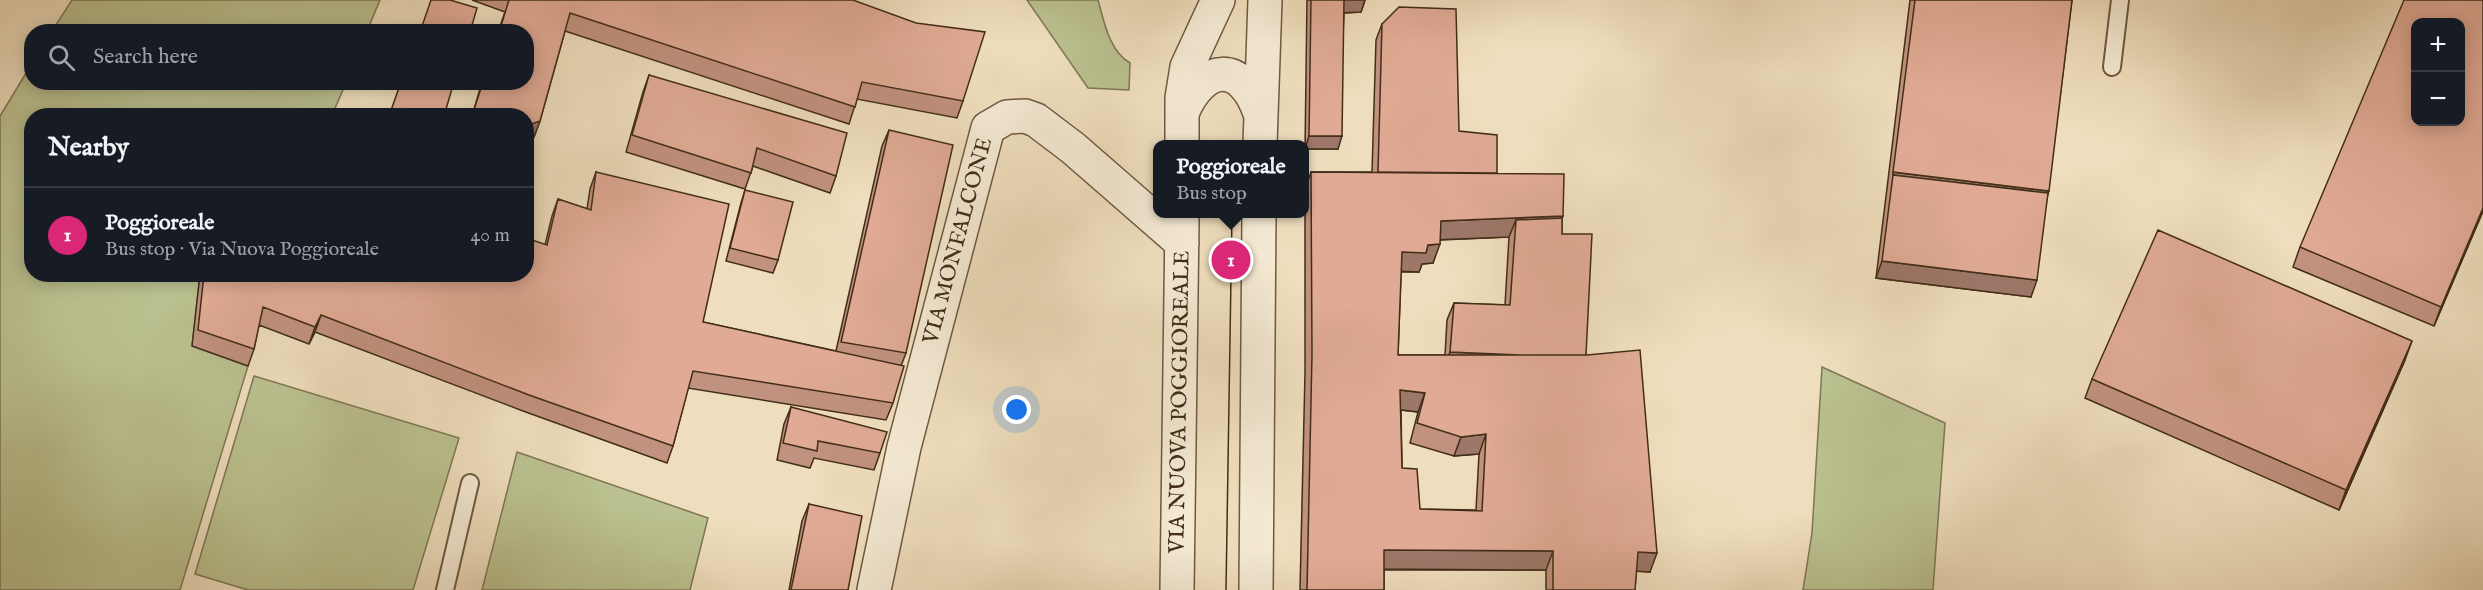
<!DOCTYPE html>
<meta charset="utf-8">
<style>
body{margin:0;font-family:"IM FELL English",serif;background:#20242c;color:#f1f3f6}
.controls{position:absolute;right:18px;top:18px;display:grid;overflow:hidden;border-radius:12px;box-shadow:0 3px 15px #0003}
.controls button{width:54px;height:54px;display:grid;place-items:center;padding:0;border:0;border-bottom:2px solid #363941;background:#171b24;color:#f1f3f6;font:30px sans-serif}
.you{position:absolute;left:1017px;top:410px;width:21px;height:21px;margin:-15px;border:4px solid #fff;border-radius:50%;background:#1a73e8;box-shadow:0 0 0 9px #1a73e833}
.badge{display:grid;place-items:center;width:39px;height:39px;border-radius:50%;background:#db2777;color:#fff;font-size:20px;font-weight:700}
.pin{position:absolute;translate:-50% -50%;border:3px solid #fff;box-shadow:0 2px 6px #0006}
.popup{position:absolute;left:1153px;top:140px;width:156px;height:78px;box-sizing:border-box;display:grid;place-content:center;border-radius:12px;background:#171b24;filter:drop-shadow(0 2px 4px #0005);font-size:20px;white-space:nowrap;color:#9ea1a6}
.popup b{font-size:22px;color:#f1f3f6}
.popup::after{content:'';position:absolute;left:50%;top:100%;margin-left:-12px;border:12px solid transparent;border-top-color:#171b24}
.list{margin:0;padding:0;list-style:none}
h2{display:flex;justify-content:space-between;align-items:center;height:78px;margin:0;padding:0 24px;font-size:26px}
h2 small{font-size:20px;font-weight:400;color:#9ea1a6}
.list li{display:grid;grid-template-columns:39px 1fr auto;gap:18px;align-items:center;box-sizing:border-box;height:96px;padding:0 24px;border-top:2px solid #363941}
.list b{display:block;font-size:22px;white-space:nowrap}
.list p{margin:0;font-size:20px;white-space:nowrap;color:#9ea1a6}
.list em{font-size:20px;font-style:normal;color:#9ea1a6}
.icon{flex:none;width:33px;height:33px;fill:none;stroke:currentColor;stroke-width:2;stroke-linecap:round;stroke-linejoin:round}
.map{position:relative;flex:none;width:2483px;height:590px;overflow:hidden}
.search{position:absolute;background:#171b24;box-shadow:0 3px 15px #0003;left:24px;top:24px;width:510px;height:66px;display:flex;align-items:center;gap:15px;box-sizing:border-box;padding:0 21px;border-radius:24px;color:#9ea1a6;font-size:22px}
.panel{position:absolute;background:#171b24;box-shadow:0 3px 15px #0003;left:24px;top:108px;width:510px;height:174px;border-radius:24px}
.map>svg:first-child{display:block}
.green{fill:#bbc190;stroke:#7e7754;stroke-width:1.5}
.lines{fill:none;stroke-linecap:round;stroke-linejoin:round}
.service-casing{stroke:#6d5942;stroke-width:20}
.minor-casing{stroke:#6d5942;stroke-width:36}
.service{stroke:#f5ead4;stroke-width:16}
.minor{stroke:#f5ead4;stroke-width:33}
.tram{stroke:#422d19;stroke-width:1.5}
.wall{fill:#c1927f;stroke:#422d19;stroke-width:1.5;fill-rule:evenodd}
.shaded-wall{fill:#9d7768;stroke:#422d19;stroke-width:1.5}
.building{fill:#e0aa94;stroke:#422d19;stroke-width:1.5;fill-rule:evenodd}
.labels{text-anchor:middle;dominant-baseline:central;stroke-width:6;stroke-linejoin:round;paint-order:stroke}
.street-label{font-size:22px;fill:#422d19;stroke:#f5ead4}
</style>
<div class="map">
<svg width="2483" height="590" viewBox="0 0 2483 590">
<rect width="100%" height="100%" fill="#efdebd"/>
<filter id="stains"><feTurbulence type="fractalNoise" baseFrequency=".00333" numOctaves="4"/><feColorMatrix values="0 0 0 0 .2 0 0 0 0 .09 0 0 0 0 .02 0 0 0 .5 -.17"/></filter>
<radialGradient id="worn" r=".72"><stop offset=".6" stop-color="#630" stop-opacity="0"/><stop offset="1" stop-color="#630" stop-opacity=".3"/></radialGradient>
<!-- green -->
<path class="green" d="M72,0h308l-13,31h-315z
M1027,0h71c6,21 11,51 32,63l-1,27 -41,-2z
M31,65l1,17 314,1 -14,32 -300,1v158l168,1 -8,71 56,20 -68,224h-180v-474z
M1822,367l123,56 -12,167h-130l9,-57z
M254,376l205,62 -46,152h-165l-53,-16z
M517,452l191,66 -18,72h-208z"/>
<g class="lines">
<!-- service casing -->
<g class="service-casing">
<path id="service" d="M2112,67l8,-67
M445,590l25,-107"/>
</g>
<!-- minor casing -->
<g class="minor-casing">
<path id="minor" d="M1182,113c21,-50 60,-53 78,0
M1182,144v-46l5,-31 31,-67
M1260,144l5,-144
M874,590l30,-143 84,-319 19,-11 18,-1 11,4 37,28 109,95
M1177,590l5,-369
M1256,590l3,-376"/>
</g>
<!-- service -->
<use href="#service" class="service"/>
<!-- minor -->
<use href="#minor" class="minor"/>
<!-- tram -->
<path class="tram" d="M1226,590l6,-376"/>
</g>
<!-- wall -->
<path class="wall" d="M472,0h381l110,101 -6,17 -100,-19 -8,25 -284,-93 -25,90 -6,16 -8,3v-24h-54l10,-34h44v-50h-28l7,-20z
M1307,0h58l-4,12 -17,1 -6,136h-33z
M1910,0h162l-24,193 -17,104 -155,-19z
M1382,24l77,107 38,42 65,45v16l24,121 64,217 -14,-1 -1,19h-89v-20h-162v20h-84l5,-217v-183l6,-18h61l4,-132zM1509,237l-4,68 -51,-2 -7,17 -2,35h-47l3,-83h18l3,-8 11,-1 7,-23zM1401,410l17,2 -8,31 44,13 25,-2 -3,56 -56,-1 -18,-41z
M649,75l187,101 -6,17 -77,-27 -8,23 -119,-37 17,-60z
M889,130l17,223 -5,13 -8,37 -7,17 -198,-32 -15,58 -6,17 -144,-52 -208,-79 -6,12 -50,-19 -5,24 -6,17 -56,-20 8,-72h326l19,-29 7,-29 6,-17 29,10 3,-20 6,-17 107,150 133,29 46,-205z
M745,190l33,70 -5,13 -47,-12 15,-58z
M2483,211l-49,115 -141,-59 7,-20z
M2405,360l-66,150 -254,-112 7,-19z
M791,407l89,46 -6,17 -60,-12 -4,10 -33,-8 7,-36z
M809,504l39,86h-59l13,-69z"/>
<!-- shaded-wall -->
<path class="shaded-wall" d="M1344,0h21l-4,12 -21,1z
M540,121l-6,16 -8,3v-14z
M1309,136h33l-4,13h-33z
M1893,172l156,19 -7,19 -149,-35z
M2483,208v3l-49,115 7,-19z
M1563,216l-7,19 -40,-15 -7,17 -75,3 7,-19z
M1440,244l-7,19 -11,1 -3,8 -24,-1 7,-19 26,-7z
M1882,261l155,19 -6,17 -155,-19z
M321,315l-6,17 -6,12 6,-17z
M2412,341l-7,19 -66,150 7,-20z
M1450,352l136,5 -142,12z
M1400,390l25,3 -7,19 -25,-3z
M1486,434l-7,20 -25,2 7,-19z
M1384,550l169,1 -7,19 -169,-1z
M1638,552l19,1 -7,19 -19,-1z"/>
<!-- building -->
<path class="building" d="M431,0h19l27,8 -7,24h-50z
M509,0h344l63,23 69,9 -22,69 -101,-19 -7,25 -285,-94 -30,108 -14,5v-10h-54l11,-34h43v-50h-27z
M1311,0h33l-2,136h-33z
M1915,0h157l-23,191 -156,-19z
M2404,0h79v208l-42,99 -141,-60zM2415,22h45v100h-45z
M1399,7l57,2 3,122 38,4v38l-119,-1 4,-148z
M649,75l198,58 -11,43 -79,-28 -6,25 -119,-38z
M401,82h53l-10,34h-55z
M889,130l64,15 -47,208 -65,-11z
M596,172l133,32 -26,118 201,44 -11,37 -200,-32 -20,75 -144,-51 -208,-80 -6,12 -52,-20 -9,42 -56,-19 6,-56h322v-36l21,7 11,-46 33,11z
M1311,172l253,2 -1,42 -122,5 -1,23 -12,1 -2,8 -24,-1 -4,103h189l53,-5 17,203 -19,-1 -3,38h-82v-39l-169,-1v40h-77l5,-236zM1400,390l25,3 -8,30 44,14 25,-3 -4,77 -62,-2 -3,-40 -15,-1z
M1893,175l155,18 -11,87 -155,-19z
M745,190l48,12 -15,58 -48,-12z
M1562,218v16h30l-6,121h-66l-70,-3 4,-49 56,2 6,-85z
M2158,230l254,111 -66,149 -254,-111z
M791,407l96,25 -7,21 -62,-12 -1,10 -34,-8z
M809,504l53,12 -14,74h-57z"/>
<g class="labels">
<!-- street labels -->
<g class="street-label">
<text transform="translate(958 241) rotate(-75)">VIA MONFALCONE</text>
<text transform="translate(1180 402) rotate(-89)">VIA NUOVA POGGIOREALE</text>
</g>
</g>
<rect width="100%" height="100%" filter="url(#stains)"/>
<rect width="100%" height="100%" fill="url(#worn)"/>
</svg>
<div class="controls">
<button>+</button>
<button>−</button>
</div>
<div class="you"></div>
<div class="pin badge" style="left:1231px;top:260px">1</div>
<div class="popup"><b>Poggioreale</b>Bus stop</div>
<div class="search"><svg class="icon" aria-label="search" viewBox="0 0 24 24"><circle cx="10" cy="10" r="6"/><path d="M15 15l6 6"/></svg>Search here</div>
<section class="panel">
<h2>Nearby<small></small></h2>
<ul class="list">
<li><span class="badge">1</span><div><b>Poggioreale</b><p>Bus stop · Via Nuova Poggioreale</p></div><em>40 m</em></li>
</ul>
</section>
</div>
